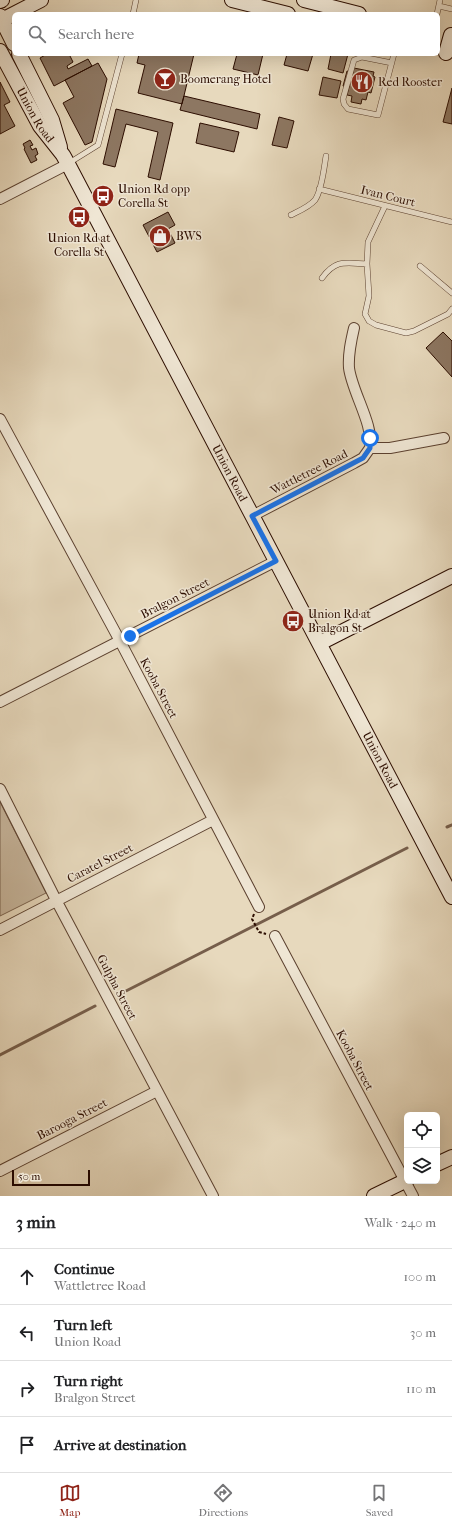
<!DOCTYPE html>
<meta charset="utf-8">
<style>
body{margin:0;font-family:"IM FELL French Canon",serif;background:#f6f6f6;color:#202124}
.controls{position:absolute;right:12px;bottom:12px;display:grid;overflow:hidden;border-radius:6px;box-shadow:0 4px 16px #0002}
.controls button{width:36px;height:36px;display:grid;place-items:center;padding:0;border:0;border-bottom:1px solid #e0e0e0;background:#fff;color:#202124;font:20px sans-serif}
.scale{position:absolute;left:12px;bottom:10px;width:78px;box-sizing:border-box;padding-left:4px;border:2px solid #2c0d00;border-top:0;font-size:11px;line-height:14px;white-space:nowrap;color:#2c0d00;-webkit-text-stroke:3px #efe6d4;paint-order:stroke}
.stop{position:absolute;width:12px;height:12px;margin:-9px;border:3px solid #1a73e8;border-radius:50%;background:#fff}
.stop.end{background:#1a73e8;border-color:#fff;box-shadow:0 1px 4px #0008}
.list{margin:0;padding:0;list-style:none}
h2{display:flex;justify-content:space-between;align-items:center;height:52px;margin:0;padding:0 16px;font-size:17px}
h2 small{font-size:13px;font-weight:400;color:#757577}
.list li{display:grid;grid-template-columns:26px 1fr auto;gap:12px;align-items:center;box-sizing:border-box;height:56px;padding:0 16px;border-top:1px solid #e0e0e0}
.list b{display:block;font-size:15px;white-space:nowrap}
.list p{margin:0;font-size:13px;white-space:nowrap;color:#757577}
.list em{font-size:13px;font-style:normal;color:#757577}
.icon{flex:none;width:22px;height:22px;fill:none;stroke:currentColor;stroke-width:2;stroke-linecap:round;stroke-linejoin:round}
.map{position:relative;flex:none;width:452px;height:1196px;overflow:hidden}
.search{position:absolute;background:#fff;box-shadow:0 4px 16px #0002;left:12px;right:12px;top:12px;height:44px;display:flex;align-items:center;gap:10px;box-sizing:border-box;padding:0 14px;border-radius:6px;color:#757577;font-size:15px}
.sheet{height:276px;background:#fff}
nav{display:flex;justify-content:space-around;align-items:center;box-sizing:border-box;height:56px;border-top:1px solid #e0e0e0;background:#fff;font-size:11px;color:#757577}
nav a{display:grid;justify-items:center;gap:2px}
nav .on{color:#8f2418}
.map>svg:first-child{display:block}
.green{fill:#c7b69d;stroke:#7a624e}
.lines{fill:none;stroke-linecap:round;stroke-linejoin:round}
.stream{stroke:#765e4b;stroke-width:3}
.building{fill:#8d7762;stroke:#2c0d00}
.lane-casing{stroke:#5b402f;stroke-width:6}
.street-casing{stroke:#5b402f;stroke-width:12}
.secondary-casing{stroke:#2c0d00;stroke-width:16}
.path{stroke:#2c0d00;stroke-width:2;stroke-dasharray:3 2;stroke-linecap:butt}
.lane{stroke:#efe6d4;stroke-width:5}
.street{stroke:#efe6d4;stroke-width:10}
.secondary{stroke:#efe6d4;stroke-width:14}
.route{stroke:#1a73e8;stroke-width:5}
.labels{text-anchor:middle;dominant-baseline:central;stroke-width:3;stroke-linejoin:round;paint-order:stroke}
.poi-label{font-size:12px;fill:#2c0d00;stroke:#efe6d4;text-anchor:start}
.street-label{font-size:12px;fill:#2c0d00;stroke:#efe6d4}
</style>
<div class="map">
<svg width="452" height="1196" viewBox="0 0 452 1196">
<rect width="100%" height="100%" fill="#e7d9bd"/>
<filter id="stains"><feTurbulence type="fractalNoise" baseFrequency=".005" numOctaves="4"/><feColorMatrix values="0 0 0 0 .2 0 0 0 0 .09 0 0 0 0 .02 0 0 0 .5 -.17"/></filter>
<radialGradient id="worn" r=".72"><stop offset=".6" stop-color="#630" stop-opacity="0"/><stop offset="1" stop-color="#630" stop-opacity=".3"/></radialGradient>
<!-- green -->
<path class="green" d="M0,802l46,91 -46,23z"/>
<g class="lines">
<!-- stream -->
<path class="stream" d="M447,827l5,-2
M124,992l283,-144
M0,1055l95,-49"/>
</g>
<!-- building -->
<path class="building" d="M47,54h22l4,8 -6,4 1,3 20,-10 4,7 -38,20 -14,-28z
M139,54h55l-12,50 -44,-11 7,-28 -8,-2z
M237,54h26l-5,21 -25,-6z
M287,54h26l-5,17 -24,-6z
M331,54h17l-5,19 -15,-4z
M98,63l9,16 -15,63 -7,3 -22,-42 11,-6 -9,-17z
M354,68l20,4 -1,4 2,1 -4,16 -3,-1 -2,8 -4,-1 -1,5 -10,-2 1,-6 -5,-1z
M347,71l6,1 -4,15 -6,-1z
M323,77l18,4 -4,17 -18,-3z
M0,82l10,20 -6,3 11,21 -15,8z
M452,88v36l-9,-2z
M184,96l76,18 -3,15 -77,-19z
M116,109l57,14 -13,57 -12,-3 10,-45 -32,-8 -11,43 -12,-3z
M279,117l15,4 -7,27 -15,-3z
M200,123l39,9 -5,20 -38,-9z
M30,140l3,5 -3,1 2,4 4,-2 2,6 -3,2 2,4 -6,3 -7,-14 1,-1 -2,-4z
M168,212l7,13 -7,4 7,14 -18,9 -14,-27z
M443,332l9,9v36l-26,-29z"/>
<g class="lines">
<!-- lane casing -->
<g class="lane-casing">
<path id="lane" d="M439,6l13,3
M133,14l3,-14
M437,14l3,-14
M392,63l-30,-6 -8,3 -11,39 1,5 4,5 30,6 16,-61
M69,163l29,-18 24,-91
M319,189l133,33
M385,206l-17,36 -1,22 2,32 -4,18 4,7 7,4 30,8 8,-2 34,-17 4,-5
M291,215c8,-4 18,-8 24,-15 7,-10 9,-32 11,-44
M420,266l32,27
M322,278c14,-19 23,-15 45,-14"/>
</g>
<!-- street casing -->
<g class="street-casing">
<path id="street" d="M0,199l68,-35
M0,419l120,222 139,266
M370,448h20l54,-10
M252,516l102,-53 9,-5 7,-10c4,-23 -18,-56 -21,-80 -1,-14 2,-27 5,-40
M0,702l276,-141
M0,789l56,111 157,296
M0,930l213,-110
M275,936l138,260
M0,1171l157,-80"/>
</g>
<!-- secondary casing -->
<g class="secondary-casing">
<g id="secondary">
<path d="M232,0l56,14"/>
<path d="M304,0l55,14"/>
<path d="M0,1l2,-1"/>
<path d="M0,16l14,28"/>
<path d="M0,21l41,-21"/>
<path id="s1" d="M0,51l40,75 23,29 5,9 384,733"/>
<path d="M446,53l5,-18"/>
<path d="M19,54l33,66 8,27"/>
<path d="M320,643l132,-67"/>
<path d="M437,1164l15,-7"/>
<path d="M374,1196l33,-16"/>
</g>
</g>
<!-- path -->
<path class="path" d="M254,914l-2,5 7,13 7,2"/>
<!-- lane -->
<use href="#lane" class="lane"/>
<!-- street -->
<use href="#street" class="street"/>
<!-- secondary -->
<use href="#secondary" class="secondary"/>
</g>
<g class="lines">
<!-- route -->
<path class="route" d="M130,636l146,-75 -24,-45 111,-58 7,-10v-10"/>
</g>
<!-- icons -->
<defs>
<g id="bar-disc" transform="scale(1.15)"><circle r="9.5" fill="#8f2418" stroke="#efe6d4"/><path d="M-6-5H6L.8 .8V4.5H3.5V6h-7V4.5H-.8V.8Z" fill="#fff"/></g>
<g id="restaurant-disc" transform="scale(1.15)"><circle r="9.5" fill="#8f2418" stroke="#efe6d4"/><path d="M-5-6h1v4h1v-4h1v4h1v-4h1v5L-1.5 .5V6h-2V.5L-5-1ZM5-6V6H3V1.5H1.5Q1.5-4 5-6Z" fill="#fff"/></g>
<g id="bus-disc" transform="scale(1.15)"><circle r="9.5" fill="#8f2418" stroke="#efe6d4"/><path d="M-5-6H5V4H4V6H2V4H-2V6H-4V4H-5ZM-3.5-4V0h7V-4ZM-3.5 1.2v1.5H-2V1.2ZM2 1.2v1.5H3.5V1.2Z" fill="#fff"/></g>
<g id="shop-disc" transform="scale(1.15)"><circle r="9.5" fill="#8f2418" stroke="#efe6d4"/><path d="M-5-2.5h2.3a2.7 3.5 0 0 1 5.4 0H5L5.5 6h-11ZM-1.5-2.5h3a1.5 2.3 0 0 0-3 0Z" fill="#fff"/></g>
</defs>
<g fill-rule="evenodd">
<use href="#bar-disc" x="165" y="79"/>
<use href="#restaurant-disc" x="362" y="82"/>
<use href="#bus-disc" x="103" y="196"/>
<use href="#bus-disc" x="79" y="217"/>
<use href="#shop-disc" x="160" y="236"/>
<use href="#bus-disc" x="293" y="621"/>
</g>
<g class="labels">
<!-- poi labels -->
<g class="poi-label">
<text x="180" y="79">Boomerang Hotel</text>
<text x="378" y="82">Red Rooster</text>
<text x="118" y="189">Union Rd opp<tspan x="118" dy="14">Corella St</tspan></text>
<text x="176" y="236">BWS</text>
<text x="79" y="238" text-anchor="middle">Union Rd at<tspan x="79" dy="14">Corella St</tspan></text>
<text x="308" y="614">Union Rd at<tspan x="308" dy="14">Bralgon St</tspan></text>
</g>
<!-- street labels -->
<g class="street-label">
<text stroke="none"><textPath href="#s1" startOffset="73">Union Road</textPath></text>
<text transform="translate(388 196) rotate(14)">Ivan Court</text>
<text transform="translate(309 472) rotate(-27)">Wattletree Road</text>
<text stroke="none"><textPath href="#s1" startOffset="481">Union Road</textPath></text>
<text transform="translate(175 598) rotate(-27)">Bralgon Street</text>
<text transform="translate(159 688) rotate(62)">Kooba Street</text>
<text stroke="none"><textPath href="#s1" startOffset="805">Union Road</textPath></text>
<text transform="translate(100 863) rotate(-27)">Caratel Street</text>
<text transform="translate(117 987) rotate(62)">Gulpha Street</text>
<text transform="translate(355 1060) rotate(62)">Kooba Street</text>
<text transform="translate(72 1119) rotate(-27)">Barooga Street</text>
</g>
</g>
<rect width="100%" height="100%" filter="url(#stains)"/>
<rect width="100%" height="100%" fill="url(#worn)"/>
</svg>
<div class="controls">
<button><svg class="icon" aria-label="locate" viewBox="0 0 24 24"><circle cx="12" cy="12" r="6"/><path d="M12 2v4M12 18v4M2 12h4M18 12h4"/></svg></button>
<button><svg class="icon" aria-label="layers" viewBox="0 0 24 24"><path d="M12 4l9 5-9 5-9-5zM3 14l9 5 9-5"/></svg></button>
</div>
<div class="scale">50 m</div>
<div class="stop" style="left:370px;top:438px"></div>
<div class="stop end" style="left:130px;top:636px"></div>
<div class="search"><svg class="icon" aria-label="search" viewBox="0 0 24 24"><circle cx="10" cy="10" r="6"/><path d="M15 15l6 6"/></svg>Search here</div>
</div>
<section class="sheet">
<h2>3 min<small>Walk · 240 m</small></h2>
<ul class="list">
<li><svg class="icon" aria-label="ahead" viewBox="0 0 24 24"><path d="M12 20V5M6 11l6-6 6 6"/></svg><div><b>Continue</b><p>Wattletree Road</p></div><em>100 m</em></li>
<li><svg class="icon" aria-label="left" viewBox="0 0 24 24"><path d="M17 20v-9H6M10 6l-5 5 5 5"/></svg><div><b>Turn left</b><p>Union Road</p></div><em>30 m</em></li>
<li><svg class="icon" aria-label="right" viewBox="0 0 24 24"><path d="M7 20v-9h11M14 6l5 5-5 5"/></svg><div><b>Turn right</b><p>Bralgon Street</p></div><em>110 m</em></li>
<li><svg class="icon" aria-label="arrive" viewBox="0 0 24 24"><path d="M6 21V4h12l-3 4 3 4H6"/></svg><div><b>Arrive at destination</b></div></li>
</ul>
</section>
<nav>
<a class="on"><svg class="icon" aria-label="map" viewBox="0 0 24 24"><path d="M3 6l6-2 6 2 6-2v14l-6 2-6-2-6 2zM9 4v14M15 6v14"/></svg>Map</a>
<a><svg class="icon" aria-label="directions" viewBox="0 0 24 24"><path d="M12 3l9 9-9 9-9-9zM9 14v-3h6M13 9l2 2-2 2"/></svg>Directions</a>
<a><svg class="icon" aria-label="saved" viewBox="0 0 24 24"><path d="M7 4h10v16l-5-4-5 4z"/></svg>Saved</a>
</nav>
